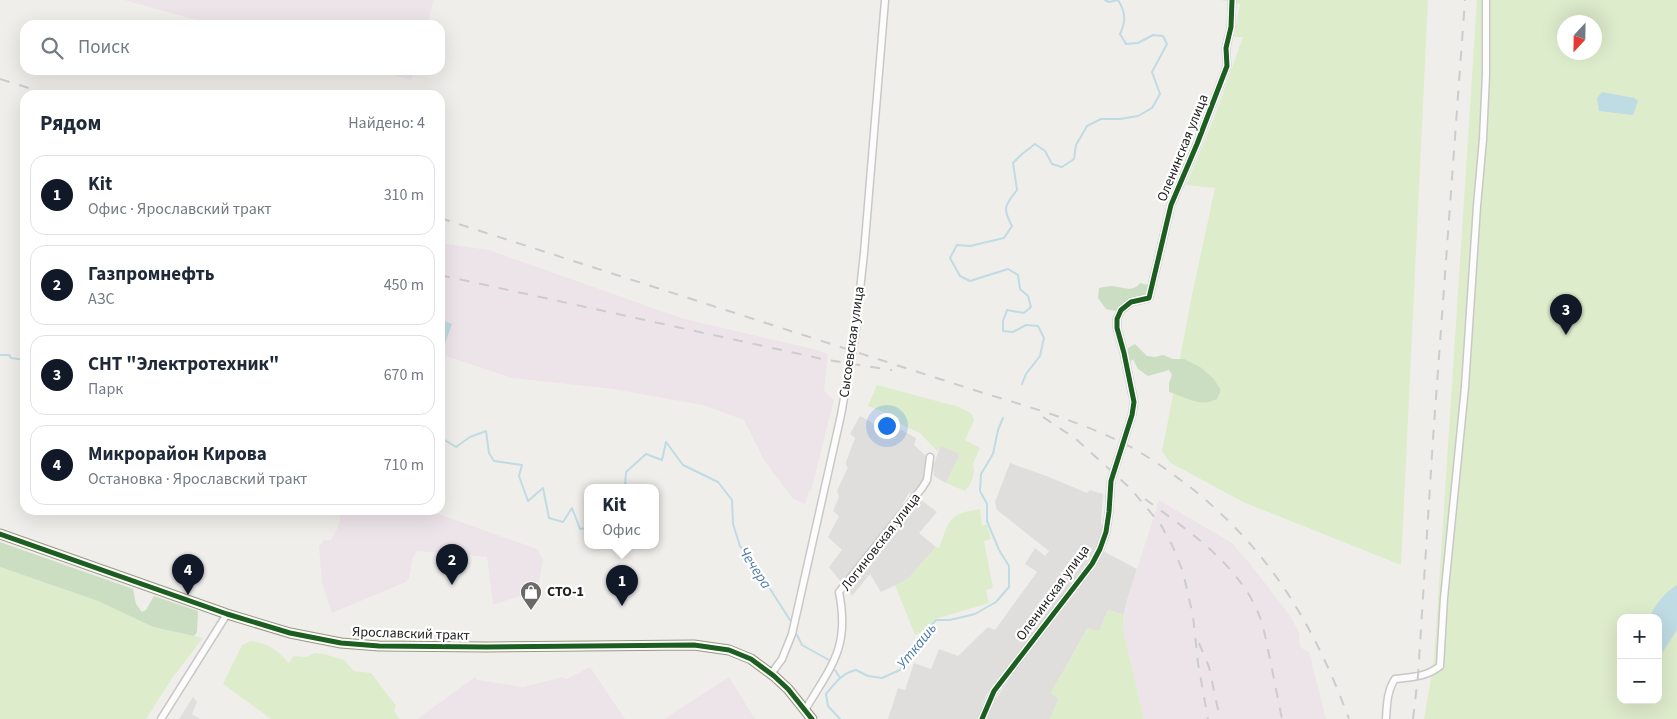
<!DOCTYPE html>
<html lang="ru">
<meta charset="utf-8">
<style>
body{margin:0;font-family:"Source Sans 3",sans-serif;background:#f2f2f3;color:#1f2937}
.controls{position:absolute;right:15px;bottom:15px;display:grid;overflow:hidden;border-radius:10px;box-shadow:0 5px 20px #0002}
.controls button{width:45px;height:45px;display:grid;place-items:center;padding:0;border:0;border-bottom:1px solid #e0e1e3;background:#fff;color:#1f2937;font:25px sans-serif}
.compass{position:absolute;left:1557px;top:15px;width:45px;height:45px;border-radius:50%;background:#fff;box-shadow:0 5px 20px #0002;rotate:202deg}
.you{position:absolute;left:886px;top:425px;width:18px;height:18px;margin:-12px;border:4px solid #fff;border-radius:50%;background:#1a73e8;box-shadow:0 0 0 8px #1a73e833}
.badge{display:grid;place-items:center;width:32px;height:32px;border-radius:50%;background:#111827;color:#fff;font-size:16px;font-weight:700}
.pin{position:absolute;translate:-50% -41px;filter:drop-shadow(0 1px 2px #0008)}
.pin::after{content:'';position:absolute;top:26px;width:18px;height:15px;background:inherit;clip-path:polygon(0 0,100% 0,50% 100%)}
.popup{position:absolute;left:584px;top:484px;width:75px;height:65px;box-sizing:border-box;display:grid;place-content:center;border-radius:10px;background:#fff;filter:drop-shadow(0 1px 4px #0005);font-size:16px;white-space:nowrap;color:#747a83}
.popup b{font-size:19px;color:#1f2937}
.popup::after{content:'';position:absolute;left:50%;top:100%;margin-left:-10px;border:10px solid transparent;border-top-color:#fff}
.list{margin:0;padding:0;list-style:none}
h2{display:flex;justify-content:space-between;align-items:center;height:65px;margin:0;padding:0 20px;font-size:21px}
h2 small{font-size:16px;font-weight:400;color:#747a83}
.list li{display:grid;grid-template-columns:32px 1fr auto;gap:15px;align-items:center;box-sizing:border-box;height:80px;margin:0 10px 10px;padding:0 10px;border:1px solid #e0e1e3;border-radius:15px}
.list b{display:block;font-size:19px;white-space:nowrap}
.list p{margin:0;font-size:16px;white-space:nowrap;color:#747a83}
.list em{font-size:16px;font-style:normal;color:#747a83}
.icon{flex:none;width:28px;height:28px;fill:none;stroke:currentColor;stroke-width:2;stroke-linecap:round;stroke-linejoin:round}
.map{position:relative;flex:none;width:1677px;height:719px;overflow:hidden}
.search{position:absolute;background:#fff;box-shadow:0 5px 20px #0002;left:20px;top:20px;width:425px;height:55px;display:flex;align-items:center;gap:12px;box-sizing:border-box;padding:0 18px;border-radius:15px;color:#747a83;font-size:19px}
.panel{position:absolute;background:#fff;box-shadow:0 5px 20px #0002;left:20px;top:90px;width:425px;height:425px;border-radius:15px}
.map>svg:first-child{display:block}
.residential{fill:#dfdedc}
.industrial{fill:#ede4e9}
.grass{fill:#ddeccb;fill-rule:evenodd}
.forest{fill:#cbdec1}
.parking{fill:#e0dfde}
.water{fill:#bfdbe3}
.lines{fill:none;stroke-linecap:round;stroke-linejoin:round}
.stream{stroke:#bfdbe3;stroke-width:2}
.street-casing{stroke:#c9c8c7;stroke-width:9}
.secondary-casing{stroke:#999a82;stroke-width:11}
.street{stroke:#fdfcfc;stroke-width:6}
.secondary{stroke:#f4f4ed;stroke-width:9}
.rail{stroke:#ccc;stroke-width:2;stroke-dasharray:10 10;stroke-linecap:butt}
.cycleway-casing{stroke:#fff;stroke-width:8}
.cycleway{stroke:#1b5e20;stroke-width:5}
.labels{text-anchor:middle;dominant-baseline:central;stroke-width:4.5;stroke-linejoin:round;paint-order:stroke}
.street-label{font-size:14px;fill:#222;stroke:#fff}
.poi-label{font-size:14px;font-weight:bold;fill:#222;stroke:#fff;text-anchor:start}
.water-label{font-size:15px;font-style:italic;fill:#4a7aab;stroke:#fff}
</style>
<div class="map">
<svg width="1677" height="719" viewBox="0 0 1677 719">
<rect width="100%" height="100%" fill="#f0eeeb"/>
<!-- residential -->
<path class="residential" d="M860,416l32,18 4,-7 20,11 -2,7 13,12 -2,18 -5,12 -6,8 -5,-2 -13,22 -32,42 -2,-1 -21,26 -12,-15 13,-17 -14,-13 11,-21 -6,-5 6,-14 -2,-6 11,-24 -2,-1v-4l9,-24 -5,-4z
M941,445l19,9 -14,29 -12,-7 -1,-10z
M1010,463l39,14 38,16 3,-3 13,4 -2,29 2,4 -7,22 -41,57 -64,81 -5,8 -8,24h-90l10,-31 7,2 9,-27 17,6 8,-20 19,7 30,-29 7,3 42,-58 -12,-8 10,-16 10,8 4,-5 -52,-41 -2,-8z
M920,499l17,13 -18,21 17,14 -28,32 -27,13 -11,-18 -18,22 -5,-10 69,-86z
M1103,551l34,18 -11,35 -2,11 -16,-5 -9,22 -12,-3 -36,64 8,5 -9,21h-63l7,-17 21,-32 61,-77z"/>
<!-- industrial -->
<path class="industrial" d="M124,0h310l-7,25h-213z
M375,70h39l-3,10z
M440,243l49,7 195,69 129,30 15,5 -4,37 10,9 -23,91h-2l-4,13 -12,-5 -29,-39 -20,-40 -41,-15 -90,-16 -101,-11 -72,-24z
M1159,500l73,43 19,22 40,52 8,16 1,14 9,5 17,67h-182l-21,-89 3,-26z
M341,510h86l110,39 6,10 -5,30h-3v2l-42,14 -6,-48 -70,-6 -4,7 -4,20 -3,4 -74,31 -10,-30 -3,-36 5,-7h7l8,-15z
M590,667l35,52h-208l58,-42 2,3 46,7 39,-10 5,2z
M729,677l26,42h-91z"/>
<!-- grass -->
<path class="grass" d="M1220,0h208l-27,565 -158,-63 -72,-39 -9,-11 29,-152 24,-112 -29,-3 28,-67 29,-81h-9l6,-33z
M1477,0h200v719h-253l10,-58zM1564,22h30v30h-30zM1621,618h37v82h-37z
M877,385l82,22 13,7 2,7 -9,19 15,8 -7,16c3,8 -2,21 -8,27l-19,-8 14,-29 -19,-9 -3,7 -18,-19 -22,-10 1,-5 -31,-12z
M980,509l2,17 5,-2 4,15 -7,2 9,47 -7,2 3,13 -54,16 -9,10 -11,6 -20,-50 13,-6 28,-32 3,1c11,-28 8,-34 41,-39z
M0,567l98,34 55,26 50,11 -30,39 -27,42h-146z
M1108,610l16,5 -1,15 21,89h-94l9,-21 -9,-4 38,-66 11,3z
M251,641c17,2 27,9 38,22l4,-7 13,1 9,-4 9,1 20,6 10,11 17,2 25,33 -2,5 6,8h-129l-48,-35 19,-39z"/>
<!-- forest -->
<path class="forest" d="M1140,283l8,2 -1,9 -25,10 -7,7 -9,-2 -8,-11 1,-10c4,-1 9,-2 13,-2 10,1 21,7 28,-3z
M1135,344l12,12 8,1 8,-2 10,4h11l16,8 13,11 8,12 -4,9c-18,9 -30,-2 -48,-7v-9l3,-8 -3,-5 -21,6 -10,-7 -5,-10 -4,4 -2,-5 1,-10z
M0,542l133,47 3,15 6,8 4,-2 8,-14 44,15 -1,21 -3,4 -41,-9 -55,-26 -98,-34z"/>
<!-- parking -->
<path class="parking" d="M193,697l4,5 -5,12 8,5h-21z"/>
<!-- water -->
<path class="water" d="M1602,92l32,6 4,3 -5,14 -34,-4 -2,-13z
M440,319l12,5 -9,25 -3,-1z
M1677,585v45l-19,29v-41h-9c7,-14 15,-25 28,-33z"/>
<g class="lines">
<!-- stream -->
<path class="stream" d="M0,355h9l2,3 14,2
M1022,384l4,-10 14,-18 4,-18 -6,-12 -12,-1 -13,7 -10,-1v-10l4,-11 17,3 7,-6 -3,-11 -8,-7 -2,-14 -10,-6 -38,12 -10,-5 -10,-18 7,-13 13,1 34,-8 8,-12c-10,-18 -7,-21 5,-36l-4,-27 9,-9 13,-10 10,7 7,13 10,3 12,-8 2,-14 11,-19 14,-7h19l18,-3 14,-8 8,-14 -8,-22 15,-28 -4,-8 -10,-1 -15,8 -12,1 -6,-10c6,-13 6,-21 -2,-34l-9,2 -4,-2
M440,437l16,10 14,-10 16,-6 3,22 5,8 28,4 -3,11 9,25 15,-13 6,30 14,4 9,-14 8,21 8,-1
M625,487l1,-15 20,-18 16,6 4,-18 17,23 35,17 14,18 1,24 7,22 25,35 25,39
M797,635l5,10 27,15
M835,670l5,8
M840,719l-12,-13 -2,-12c9,-11 16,-21 30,-24l12,6 14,2 18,-8 27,-40 9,-10h14l25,-6 21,-12 13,-15v-21l-10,-16 -12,-29v-17l-7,-13 1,-17 12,-20 5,-24 5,-12"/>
<!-- street casing -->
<g class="street-casing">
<path id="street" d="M771,674l11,-15 10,-25 49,-219 14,-79 9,-83 21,-253
M805,710c27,-45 45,-63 34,-118l83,-104 5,-8 3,-23
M161,719l66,-105
M982,719l12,-28 98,-127 8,-15 6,-17 3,-20 2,-31 21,-66 2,-13 -10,-49 -7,-25v-9l4,-9 10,-8 18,-4 22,-93 26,-61 30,-78 -1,-18 5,-21 1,-27
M1386,719c1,-15 1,-28 9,-40 16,-2 32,-2 45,-13l4,-68 21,-211 12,-181 6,-67 3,-64v-75"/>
</g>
<!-- secondary casing -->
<g class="secondary-casing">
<path id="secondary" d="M0,534l227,80 63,19 51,10 38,3 107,1 208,-2 35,5 22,9 23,17 14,13 24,30"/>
</g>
<!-- street -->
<use href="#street" class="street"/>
<!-- secondary -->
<use href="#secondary" class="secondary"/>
<!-- rail -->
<path class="rail" d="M0,79l51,16
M440,218l537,173c49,15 99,29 146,52 22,11 43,26 63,41 81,62 128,140 163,235
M440,275l387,85 65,10
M1043,417l33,22 55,50 30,36 12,22 10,25 10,44 5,47 10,56
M1145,499c41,30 89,62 111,109 8,16 10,34 14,51 4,20 8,40 12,60
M1199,643l10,24 11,52
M1413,719l5,-43 15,-237 32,-439"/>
<!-- cycleway casing -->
<g class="cycleway-casing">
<path id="cycleway" d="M0,534l227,80 63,19 51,10 38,3 107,1 208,-2 35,5 22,9 23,17 14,13 24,30
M982,719l12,-28 98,-127 8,-15 6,-17 3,-20 2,-31 21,-66 2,-13 -10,-49 -7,-25v-9l4,-9 10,-8 18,-4 22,-93 26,-61 30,-78 -1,-18 5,-21 1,-27"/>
</g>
<!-- cycleway -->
<use href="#cycleway" class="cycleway"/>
</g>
<!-- icons -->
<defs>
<g id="shop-pin" transform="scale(1.125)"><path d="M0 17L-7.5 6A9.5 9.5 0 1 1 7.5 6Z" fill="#6a6968" stroke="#fff"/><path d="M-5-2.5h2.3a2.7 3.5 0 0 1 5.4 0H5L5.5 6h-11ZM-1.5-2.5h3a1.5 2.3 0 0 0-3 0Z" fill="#fff"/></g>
</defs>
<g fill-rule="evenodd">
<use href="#shop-pin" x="531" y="592"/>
</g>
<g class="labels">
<!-- street labels -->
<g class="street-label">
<text transform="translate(1183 148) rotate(-68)">Оленинская улица</text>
<text transform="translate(852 342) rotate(-82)">Сысоевская улица</text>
<text transform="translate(881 542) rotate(-52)">Логиновская улица</text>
<text transform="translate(1053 593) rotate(-54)">Оленинская улица</text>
<text transform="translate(411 634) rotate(2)">Ярославский тракт</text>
</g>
<!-- poi labels -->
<g class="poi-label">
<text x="547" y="592">СТО-1</text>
</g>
<!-- water labels -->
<g class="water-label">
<text transform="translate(755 568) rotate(57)">Чечера</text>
<text transform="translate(917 646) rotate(-51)">Уткашь</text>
</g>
</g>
</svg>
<div class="controls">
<button>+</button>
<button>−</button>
</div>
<svg class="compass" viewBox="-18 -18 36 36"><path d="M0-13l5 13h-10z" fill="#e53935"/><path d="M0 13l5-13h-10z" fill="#747a83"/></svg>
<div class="you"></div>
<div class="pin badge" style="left:622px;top:606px">1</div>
<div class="popup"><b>Kit</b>Офис</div>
<div class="pin badge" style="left:452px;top:585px">2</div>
<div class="pin badge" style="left:1566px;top:335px">3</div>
<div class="pin badge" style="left:188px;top:595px">4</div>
<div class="search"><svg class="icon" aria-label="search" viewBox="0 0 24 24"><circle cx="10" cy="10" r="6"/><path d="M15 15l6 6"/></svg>Поиск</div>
<section class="panel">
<h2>Рядом<small>Найдено: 4</small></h2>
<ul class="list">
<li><span class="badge">1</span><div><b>Kit</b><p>Офис · Ярославский тракт</p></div><em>310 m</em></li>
<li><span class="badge">2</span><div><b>Газпромнефть</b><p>АЗС</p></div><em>450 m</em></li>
<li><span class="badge">3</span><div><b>СНТ &quot;Электротехник&quot;</b><p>Парк</p></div><em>670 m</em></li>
<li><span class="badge">4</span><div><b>Микрорайон Кирова</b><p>Остановка · Ярославский тракт</p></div><em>710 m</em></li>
</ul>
</section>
</div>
